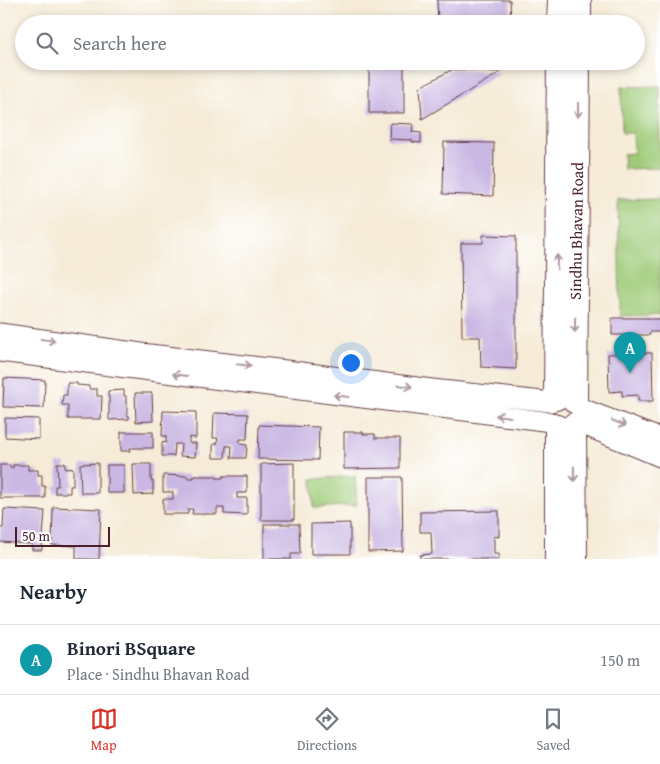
<!DOCTYPE html>
<meta charset="utf-8">
<style>
body{margin:0;font-family:"Gentium Book Plus",serif;background:#f6f6f7;color:#1f2937}
.scale{position:absolute;left:15px;bottom:12px;width:95px;box-sizing:border-box;padding-left:5px;border:2px solid #4a1f2b;border-top:0;font-size:14px;line-height:18px;white-space:nowrap;color:#4a1f2b;-webkit-text-stroke:4px #fff;paint-order:stroke}
.you{position:absolute;left:350px;top:362px;width:18px;height:18px;margin:-12px;border:4px solid #fff;border-radius:50%;background:#1a73e8;box-shadow:0 0 0 8px #1a73e833}
.badge{display:grid;place-items:center;width:32px;height:32px;border-radius:50%;background:#d93025;color:#fff;font-size:16px;font-weight:700}
.pin{position:absolute;translate:-50% -41px;filter:drop-shadow(0 1px 2px #0008)}
.pin::after{content:'';position:absolute;top:26px;width:18px;height:15px;background:inherit;clip-path:polygon(0 0,100% 0,50% 100%)}
.list{margin:0;padding:0;list-style:none}
h2{display:flex;justify-content:space-between;align-items:center;height:65px;margin:0;padding:0 20px;font-size:21px}
h2 small{font-size:16px;font-weight:400;color:#747a83}
.list li{display:grid;grid-template-columns:32px 1fr auto;gap:15px;align-items:center;box-sizing:border-box;height:70px;padding:0 20px;border-top:1px solid #e0e1e3}
.list b{display:block;font-size:19px;white-space:nowrap}
.list p{margin:0;font-size:16px;white-space:nowrap;color:#747a83}
.list em{font-size:16px;font-style:normal;color:#747a83}
.icon{flex:none;width:28px;height:28px;fill:none;stroke:currentColor;stroke-width:2;stroke-linecap:round;stroke-linejoin:round}
.map{position:relative;flex:none;width:660px;height:559px;overflow:hidden}
.search{position:absolute;background:#fff;box-shadow:0 2px 8px #0003;left:15px;right:15px;top:15px;height:55px;display:flex;align-items:center;gap:12px;box-sizing:border-box;padding:0 18px;border-radius:28px;color:#747a83;font-size:19px}
.sheet{height:135px;background:#fff}
nav{display:flex;justify-content:space-around;align-items:center;box-sizing:border-box;height:70px;border-top:1px solid #e0e1e3;background:#fff;font-size:14px;color:#747a83}
nav a{display:grid;justify-items:center;gap:2px}
nav .on{color:#d93025}
.map>svg:first-child{display:block}
.green{fill:#9eca77;stroke:#747451}
.building{fill:#cab7e3}
.lines{fill:none;stroke-linecap:round;stroke-linejoin:round}
.minor-casing{stroke:#643e45;stroke-width:21}
.major-casing{stroke:#643e45;stroke-width:26}
.minor{stroke:#fff;stroke-width:19}
.major{stroke:#fff;stroke-width:24}
.oneway{stroke:#ae9aa0}
.labels{text-anchor:middle;dominant-baseline:central;stroke-width:4;stroke-linejoin:round;paint-order:stroke}
.street-label{font-size:16px;fill:#4a1f2b;stroke:#fff}
</style>
<div class="map">
<svg width="660" height="559" viewBox="0 0 660 559">
<rect width="100%" height="100%" fill="#fff"/>
<filter id="ink" filterUnits="userSpaceOnUse"><feTurbulence type="fractalNoise" baseFrequency=".02" numOctaves="2"/><feDisplacementMap in="SourceGraphic" scale="10" xChannelSelector="R" yChannelSelector="G"/><feConvolveMatrix kernelMatrix="1 2 1 2 8 2 1 2 1" color-interpolation-filters="sRGB"/></filter>
<filter id="wash" filterUnits="userSpaceOnUse"><feTurbulence type="fractalNoise" baseFrequency=".0096" numOctaves="4" result="noise"/><feDisplacementMap in="SourceGraphic" scale="20" xChannelSelector="R" yChannelSelector="G"/><feGaussianBlur stdDeviation="1.12" result="paint"/><feColorMatrix in="noise" values="0 0 0 0 0 0 0 0 0 0 0 0 0 0 0 0 0 1.4 0 .05"/><feComposite in="paint" operator="in"/></filter>
<g filter="url(#wash)">
<rect width="100%" height="100%" fill="#f5ebd7"/>
<!-- green -->
<path class="green" d="M660,86v82l-36,1 -1,-15 11,-1 -1,-20h-11l-1,-46z
M660,199v116l-40,1 -2,-116z
M355,476l2,29 -43,3 -2,-29z"/>
<g id="blocks">
<!-- building -->
<path class="building" d="M437,0h73l1,24h-14v-4l-59,1z
M369,61h35v52h-35z
M498,61h13v4h-13z
M453,69l48,3 -79,47 -2,-32z
M390,123l23,1 -1,8 9,1v10l-9,-1v-2l-23,-1z
M444,142l50,1 -1,53 -50,-2z
M483,235l33,1v133l-35,-2 -1,-30h-18l-1,-94h22z
M612,318h38v1h10v13h-10v3h-38z
M652,353l1,48h-15v-6l-16,1v-5l-13,1 -1,-38z
M4,378l41,2 -1,28 -41,-1z
M67,383h10v2l12,1v3h8v7h5l-1,23h-33v-14h-6l1,-10h4z
M124,390v6h2v8h1v11l2,1v3l-20,1v-24h-1v-5z
M135,393h17l1,28 -17,1z
M163,411l33,1v26l-7,-1v6h7l-1,14 -15,-1 1,-12h-6l-1,12h-12v-14l4,1v-7h-4z
M214,413l34,1 -1,25h-7v5l7,1 -1,13h-15l1,-12h-6l-1,12h-12v-14h4l1,-6h-5z
M5,418l34,1v20l-34,-2z
M259,425l60,2 -1,33 -60,-1z
M121,432h32v16h-23v3h-9z
M344,432h19v2h12v4h25v30l-56,1z
M57,463h8v6l8,-1v18h-3v7h-15v-7h3z
M98,463v30h-17l-1,-29z
M294,463v57h-33v-56z
M133,464h18v17h2v13l-19,1z
M0,465h10v3h3v-3h15v5h10v5h4v11h3v12h-45z
M107,465h17v28h-17z
M163,475l24,1v2h7v-2h22v2h7v-2h24v17h-10v5h10v17l-23,-1v-6h-7v6h-25l1,-5h-5v5h-25v-15h10v-7h-10z
M368,477h34l1,74 -35,1z
M53,507l48,2 -2,50h-23v-13l-24,-1z
M4,509l41,2 -3,39h-10v-6l-32,-2v-14h3z
M499,511v26l-5,-1v18h5v5h-79v-4l12,-1 -1,-22h-11v-20z
M350,523v31h-39v-30z
M264,524h35l1,30h-9v5h-27z"/>
</g>
</g>
<g filter="url(#ink)">
<use href="#blocks" fill-opacity="0" stroke="#643e45" stroke-width="1"/>
<g class="lines">
<!-- minor casing -->
<g class="minor-casing">
<path id="minor" d="M0,333l141,20 145,17 146,19 119,13
M0,352l551,70
M579,407l81,31
M576,422l84,35"/>
</g>
<!-- major casing -->
<g class="major-casing">
<path id="major" d="M559,24l1,-24
M579,24v-24
M556,398l3,-337
M575,401l3,-340
M574,425l1,134
M557,427v132"/>
</g>
<!-- minor -->
<use href="#minor" class="minor"/>
<!-- major -->
<use href="#major" class="major"/>
</g>
<!-- one-way arrows -->
<defs><path id="oneway-shaft" d="M-6 0H5M1.5-3L5.5 0L1.5 3" fill="none" stroke-width="1.6" stroke-linecap="round" stroke-linejoin="round" transform="scale(1.25)"/></defs>
<g class="oneway">
<use href="#oneway-shaft" transform="translate(578 110) rotate(91)"/>
<use href="#oneway-shaft" transform="translate(557 262) rotate(-89)"/>
<use href="#oneway-shaft" transform="translate(575 325) rotate(91)"/>
<use href="#oneway-shaft" transform="translate(48 340) rotate(8)"/>
<use href="#oneway-shaft" transform="translate(244 365) rotate(6)"/>
<use href="#oneway-shaft" transform="translate(180 375) rotate(-173)"/>
<use href="#oneway-shaft" transform="translate(405 386) rotate(8)"/>
<use href="#oneway-shaft" transform="translate(341 396) rotate(-173)"/>
<use href="#oneway-shaft" transform="translate(503 416) rotate(-173)"/>
<use href="#oneway-shaft" transform="translate(619 423) rotate(21)"/>
<use href="#oneway-shaft" transform="translate(574 474) rotate(89)"/>
</g>
</g>
<g class="labels">
<!-- street labels -->
<g class="street-label">
<text transform="translate(576 231) rotate(-89)">Sindhu Bhavan Road</text>
</g>
</g>
</svg>
<div class="scale">50 m</div>
<div class="you"></div>
<div class="pin badge" style="left:630px;top:373px;background:#0f9aa8">A</div>
<div class="search"><svg class="icon" aria-label="search" viewBox="0 0 24 24"><circle cx="10" cy="10" r="6"/><path d="M15 15l6 6"/></svg>Search here</div>
</div>
<section class="sheet">
<h2>Nearby<small></small></h2>
<ul class="list">
<li><span class="badge" style="background:#0f9aa8">A</span><div><b>Binori BSquare</b><p>Place · Sindhu Bhavan Road</p></div><em>150 m</em></li>
</ul>
</section>
<nav>
<a class="on"><svg class="icon" aria-label="map" viewBox="0 0 24 24"><path d="M3 6l6-2 6 2 6-2v14l-6 2-6-2-6 2zM9 4v14M15 6v14"/></svg>Map</a>
<a><svg class="icon" aria-label="directions" viewBox="0 0 24 24"><path d="M12 3l9 9-9 9-9-9zM9 14v-3h6M13 9l2 2-2 2"/></svg>Directions</a>
<a><svg class="icon" aria-label="saved" viewBox="0 0 24 24"><path d="M7 4h10v16l-5-4-5 4z"/></svg>Saved</a>
</nav>
